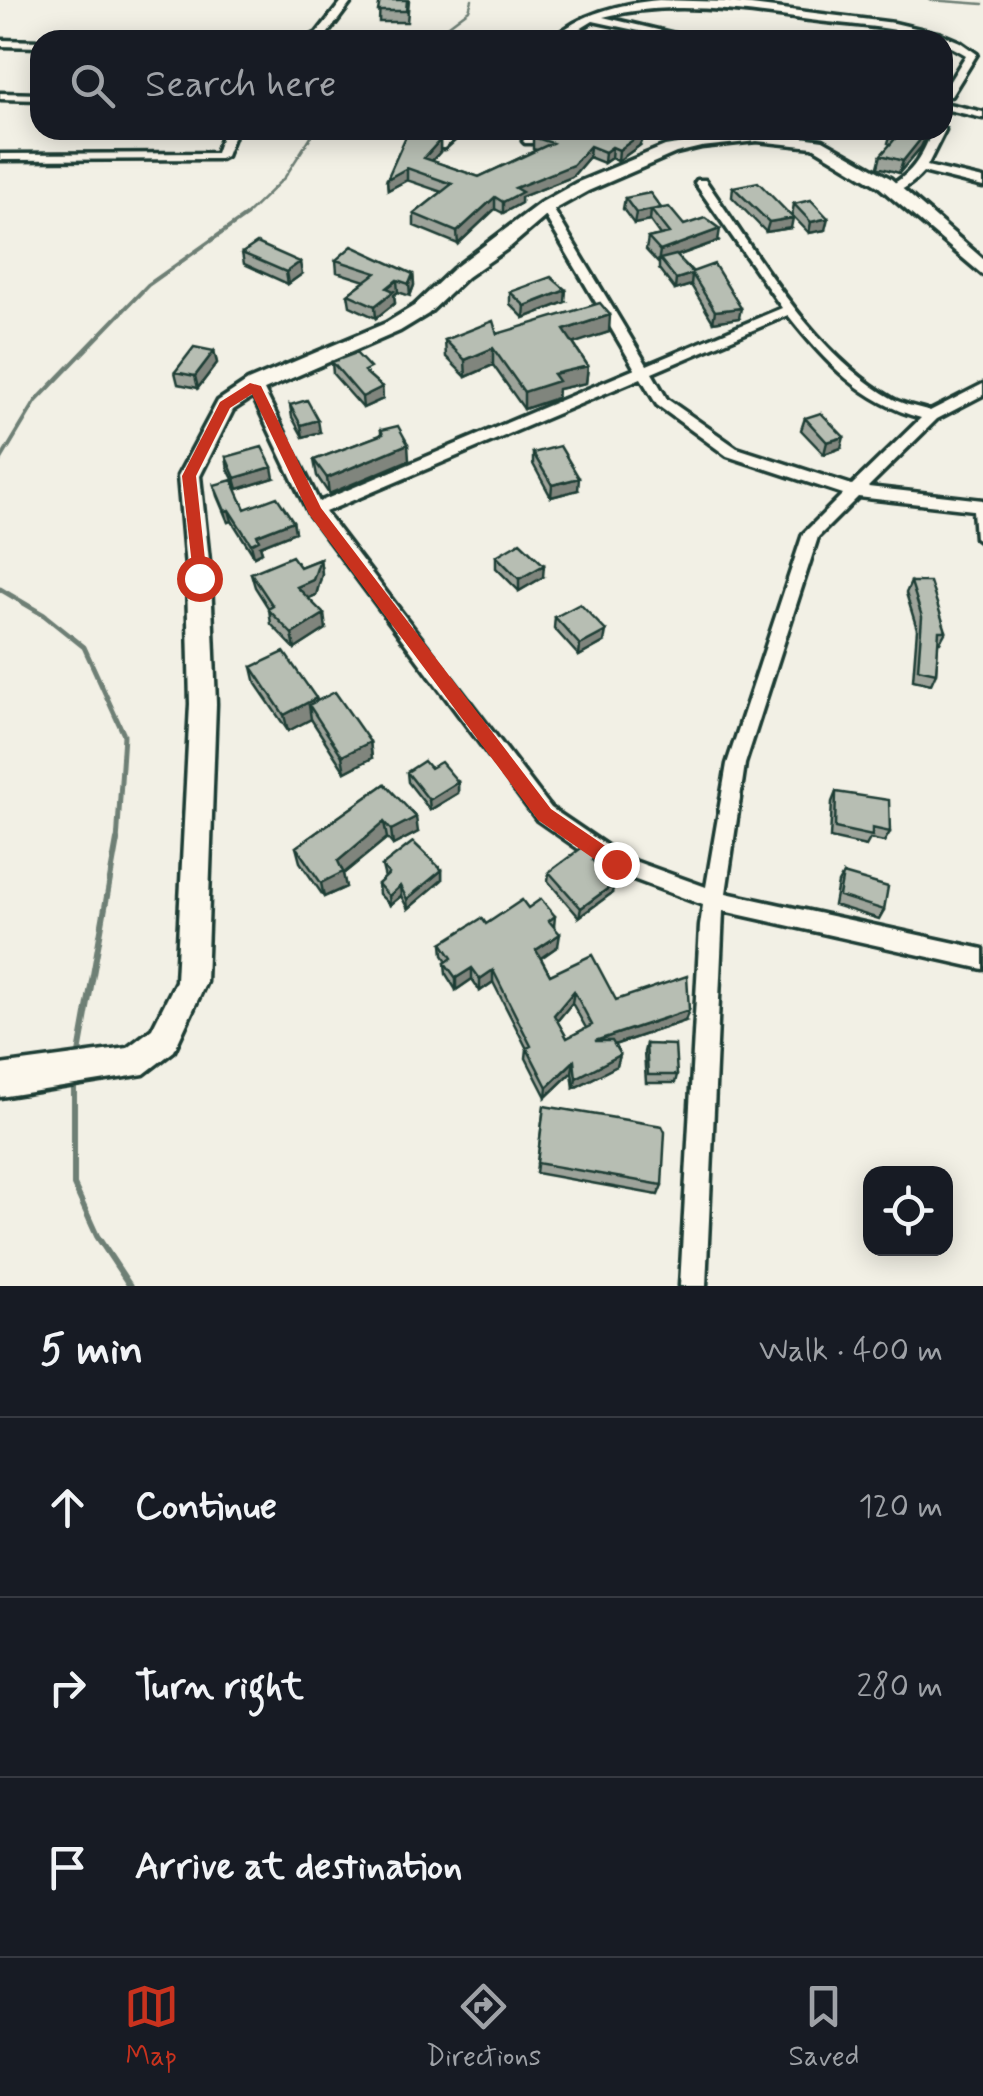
<!DOCTYPE html>
<meta charset="utf-8">
<style>
body{margin:0;font-family:Mynerve,sans-serif;background:#20242c;color:#f1f3f6}
.controls{position:absolute;right:30px;bottom:30px;display:grid;overflow:hidden;border-radius:20px;box-shadow:0 5px 25px #0003}
.controls button{width:90px;height:90px;display:grid;place-items:center;padding:0;border:0;border-bottom:2px solid #363941;background:#171b24;color:#f1f3f6;font:50px sans-serif}
.stop{position:absolute;width:30px;height:30px;margin:-22px;border:8px solid #c8321e;border-radius:50%;background:#fff}
.stop.end{background:#c8321e;border-color:#fff;box-shadow:0 2px 10px #0008}
.list{margin:0;padding:0;list-style:none}
h2{display:flex;justify-content:space-between;align-items:center;height:130px;margin:0;padding:0 40px;font-size:42px}
h2 small{font-size:32px;font-weight:400;color:#9ea1a6}
.list li{display:grid;grid-template-columns:65px 1fr auto;gap:30px;align-items:center;box-sizing:border-box;height:180px;padding:0 40px;border-top:2px solid #363941}
.list b{display:block;font-size:38px;white-space:nowrap}
.list em{font-size:32px;font-style:normal;color:#9ea1a6}
.icon{flex:none;width:55px;height:55px;fill:none;stroke:currentColor;stroke-width:2;stroke-linecap:round;stroke-linejoin:round}
.map{position:relative;flex:none;width:983px;height:1286px;overflow:hidden}
.search{position:absolute;background:#171b24;box-shadow:0 5px 25px #0003;left:30px;right:30px;top:30px;height:110px;display:flex;align-items:center;gap:25px;box-sizing:border-box;padding:0 35px;border-radius:30px;color:#9ea1a6;font-size:38px}
.sheet{height:670px;background:#171b24}
nav{display:flex;justify-content:space-around;align-items:center;box-sizing:border-box;height:140px;border-top:2px solid #363941;background:#171b24;font-size:28px;color:#9ea1a6}
nav a{display:grid;justify-items:center;gap:5px}
nav .on{color:#c8321e}
.map>svg:first-child{display:block}
.lines{fill:none;stroke-linecap:round;stroke-linejoin:round}
.stream-far3{stroke:#6e7f75;stroke-width:2.5}
.stream-far2{stroke:#6e7f75;stroke-width:4}
.stream-far1{stroke:#6e7f75;stroke-width:5}
.stream{stroke:#6e7f75;stroke-width:6}
.street-casing{stroke:#1f3d34;stroke-width:7}
.secondary-casing{stroke:#1f3d34;stroke-width:7}
.street{fill:#fbf7ec;fill-rule:evenodd}
.secondary{fill:#fbf7ec;fill-rule:evenodd}
.wall{fill:#9da39a;stroke:#1f3d34;stroke-width:2.5;fill-rule:evenodd}
.shaded-wall{fill:#80857d;stroke:#1f3d34;stroke-width:2.5}
.building{fill:#b7beb3;stroke:#1f3d34;stroke-width:2.5;fill-rule:evenodd}
.route{fill:#c8321e}
</style>
<div class="map">
<svg width="983" height="1286" viewBox="0 0 983 1286">
<rect width="100%" height="100%" fill="#f2f0e5"/>
<filter id="ink" filterUnits="userSpaceOnUse"><feTurbulence type="fractalNoise" baseFrequency=".01" numOctaves="2"/><feDisplacementMap in="SourceGraphic" scale="20" xChannelSelector="R" yChannelSelector="G"/><feConvolveMatrix kernelMatrix="1 2 1 2 8 2 1 2 1" color-interpolation-filters="sRGB"/></filter>
<g filter="url(#ink)">
<g class="lines">
<!-- stream-far3 -->
<path class="stream-far3" d="M930,0l53,4
M429,40l40,-30 3,-10
M243,218l42,-41 30,-47"/>
<!-- stream-far2 -->
<path class="stream-far2" d="M0,461l36,-60 112,-116 99,-70"/>
<!-- stream-far1 -->
<path class="stream-far1" d="M0,589l44,26 40,32 40,88 -7,108"/>
<!-- stream -->
<path class="stream" d="M78,1059l39,-219
M74,1079v106l23,51 33,50"/>
<!-- street casing -->
<g class="street-casing">
<path id="street" d="M343,0h10l-28,37 -21,3 13,-7z
M659,0l68,2 167,21 47,11 19,8 17,12 -26,42h-8v-4l23,-37c-45,-29 -102,-28 -156,-35 -70,-9 -138,-20 -207,-3l97,23h-19l-88,-19 -31,19h-11c29,-27 69,-36 108,-40z
M0,40l40,1v6l-40,-1z
M0,93l40,1v6l-40,-1z
M948,104l35,8v6l-39,-9 -1,-3z
M943,128l2,2 -18,36 56,13v8l-60,-15c-9,10 -21,21 -34,20v-6c25,-13 33,-31 44,-56h10z
M224,130h12l-10,26 -6,3 -220,1v-6l216,-1z
M451,130h13l-20,18h-8v-4z
M534,130h12l-13,13h-8l-2,-2z
M697,180h8c52,74 108,174 188,219 11,6 25,8 37,12l53,-27v11l-46,24 -69,68 115,13v44l-8,-6 -2,-28 -115,-13 -40,40 -73,227 -19,129 257,56v20l-260,-58 -17,375h-26l20,-360 3,-21 -94,-35 -72,-50 -228,-306 -61,-128 7,-5 7,5 57,116 316,-133 -95,-162 6,-4 6,4 95,158 135,-57 -87,-125zM788,315c37,47 74,87 133,103l-69,67 -115,-37 -70,-49 -15,-26zM641,378l16,27 70,51 116,38 -40,40 -76,230 -21,123 -83,-30 -72,-49 -226,-296z"/>
</g>
<!-- secondary casing -->
<g class="secondary-casing">
<path id="secondary" d="M757,131l66,9 67,38 93,81v16l-105,-89 -65,-39 -56,-6 -56,6 -25,6 -88,38 -36,20 -42,36 -43,30 -39,37 -28,17 -138,60 -29,19 -33,66 11,103 5,125 -10,278 -32,69 -30,23 -144,23v-32l127,-17 25,-19 24,-48 14,-277 -3,-125 -9,-103 40,-75 30,-20 138,-58 28,-17 39,-37 87,-66 36,-20 89,-37z"/>
</g>
<!-- street -->
<use href="#street" class="street"/>
<!-- secondary -->
<use href="#secondary" class="secondary"/>
</g>
<!-- wall -->
<path class="wall" d="M380,0h29l-2,22h-28z
M679,130h26l-4,6z
M892,130h37l-8,17 -22,26 -21,-6 3,-12 10,-11 -3,-1z
M533,137l106,9 -21,15 -7,-3 -7,5 -15,-6 -17,20 -51,20v6l-18,10 -8,-4 -37,35 -44,-18v-12l28,-22 -35,-12 -19,10 -1,-11 53,-39v12l-8,9 47,16 58,-27 -4,-1z
M733,187l58,41 -25,4 -34,-35z
M625,198l36,10 23,17 34,16 -41,15 62,62 -26,4 -22,-37 -16,5 -16,-21v-7l-1,1 -12,-13 2,-12 12,-3 -10,-14 -16,3 -11,-15z
M794,204l31,26 -16,3 -17,-18z
M242,253l60,21 -14,10 -44,-20z
M336,260l77,14 1,11 -4,11 -12,-4 -4,3 1,8 -19,15 -26,-12 -2,-12 17,-13 -28,-9z
M510,292l55,10 -41,16 -14,-14z
M609,332l-36,11 15,23 -2,17 -28,6 -1,9 -33,11 -31,-44 -27,12 -20,-20 -1,-17 52,-6z
M214,351l3,12 -19,25 -20,-4 -3,-12z
M332,362l39,15 11,10 1,12 -20,9 -30,-34z
M290,405l30,27 -17,5 -11,-20z
M805,418l36,30 -17,6 -23,-24z
M381,430l28,30 -80,34 -12,-18 -3,-16 67,-25z
M533,453l45,37 -27,7 -18,-33z
M226,457l48,21 -36,11 -10,-20z
M214,485l31,24 48,12 2,11 -35,14 2,6 -8,4 -22,-35 -4,1 -11,-26z
M496,556l47,21 -24,14 -23,-23z
M320,559l2,15 -6,21 -8,3 18,31 -31,20 -24,-25 -2,-15 -14,-22 -4,-14 49,-6z
M911,582l35,49 -6,11h-2l-2,31 -5,11 -18,-4 4,-51 -11,-36z
M555,617l49,25 -25,14 -25,-28z
M252,667l64,31 1,3 53,41 2,16 -27,14 -34,-53 -23,12 -32,-47z
M430,768l28,14v11l-28,17 -22,-28 -1,-10z
M385,784l33,48 -25,13 -6,-7 -44,36 3,13 -22,10 -24,-35 -4,-15z
M836,792l54,40 -6,10 -14,-3 -4,7 -36,-8 2,-36z
M598,856l-1,9 15,28 -33,24 -31,-36 1,-9z
M382,866l60,4v10l-34,29 -7,-13 -11,9 -11,-11 -1,-10 7,-6z
M843,874l41,36 -5,9 -45,-14 4,-22z
M528,908l27,8 -1,11 4,19 -17,12 9,17 66,25 69,21 -71,24 6,10 -3,11 -43,22 -2,-16 -26,25 -20,-39 1,-9 -34,-67 -13,9 -8,-12 -16,11 -10,-16 -1,-11 2,-2 -4,-6 -1,-12zM572,1003l14,25 -19,10 -10,-17z
M646,1044l31,31 -2,8h-29l-2,-31z
M544,1106l118,79 -4,10 -122,-22z"/>
<!-- shaded-wall -->
<path class="shaded-wall" d="M643,130h4l-8,16 -21,15 1,-11z
M927,130h2l-8,17 -22,26 4,-12z
M440,140v12l-16,17v-11z
M590,146l-1,11 -17,20 -51,20v6l-18,10v-11l12,-14z
M612,147l-1,11 -7,5 1,-11z
M407,168v12l-19,10 -1,-11z
M495,197v12l-37,35 -1,-12z
M661,208l-10,2 -1,11 -16,3 2,-11z
M793,218l-2,10 -25,4 3,-10z
M828,218l-3,12 -16,3 2,-11z
M720,229l-2,12 -56,20 -2,-2 -2,4 2,-12z
M300,262l2,12 -14,10 -2,-12z
M413,274l1,11 -4,11 -1,-12z
M692,274l-1,11 -16,5 1,-11z
M397,280l1,12 -4,3 1,8 -19,15 -1,-12 12,-18z
M566,290l-1,12 -41,16 1,-12z
M741,308l-2,10 -26,4 2,-11z
M610,315l-1,17 -46,15 1,-17z
M493,348v17l-27,12 -1,-17z
M214,351l3,12 -19,25 -3,-12z
M588,366l-2,17 -28,6 -1,9 -33,11v-17l29,-18z
M382,387l1,12 -20,9 -1,-11z
M318,420l2,12 -17,5 -2,-12z
M844,437l-3,11 -17,6 3,-12z
M408,444l1,16 -80,34 -2,-16z
M272,467l2,11 -36,11 -3,-11z
M579,478l-1,12 -27,7 1,-12z
M229,510l3,11 -4,1 -3,-11z
M293,521l2,11 -35,14 2,6 -8,4 -3,-12 6,-9z
M320,559l2,15 -6,21 -16,7 -3,-15z
M544,565l-1,12 -24,14v-12z
M324,614l2,15 -31,20 -3,-15z
M606,631l-2,11 -25,14 1,-11z
M316,698l3,16 -10,-9 2,14 -23,12 -4,-16z
M370,742l2,16 -27,14 -3,-16z
M458,782v11l-28,17 -1,-10z
M416,817l2,15 -25,13 -2,-15z
M384,822l3,16 -44,36 3,13 -22,10 -3,-14 17,-22z
M442,870v10l-34,29 -1,-10z
M614,884l-2,9 -33,24 2,-9z
M400,886l1,10 -11,9 -1,-9z
M560,934l-2,12 -23,16 1,-12z
M472,968v11l-16,11v-12z
M493,970v12l-13,9v-12z
M574,991l-2,12 -19,23 1,-11z
M689,1010l-4,11 -92,31 2,-11z
M620,1055l-3,11 -43,22 2,-10z
M574,1061l-2,11 -26,25 1,-10z"/>
<!-- building -->
<path class="building" d="M380,0h27l-1,11h-28z
M567,31l18,5 -7,4h-25l8,-7z
M541,130h34l7,2 2,-2h59l-3,5 -21,15 -7,-3 -7,5 -15,-6 -17,19 -58,23 7,4 -19,10 -8,-5 -38,35 -43,-18 38,-30 -45,-16 -20,11 20,-45 33,6 -16,18 55,19 73,-34 -19,-6z
M892,130h35l-3,5 -21,26 -22,-6 19,-22z
M758,182l35,36 -24,4 -36,-35z
M650,193l11,15 -25,5 -11,-15z
M811,200l17,18 -17,4 -17,-18z
M669,207l15,18 21,-7 15,11 -60,22 -12,-13 21,-5 -18,-23z
M257,243l43,19 -14,10 -44,-19z
M352,246l61,28 -4,10 -12,-4 -10,8 7,3 -19,15 -27,-12 28,-21 -40,-13z
M676,255l16,17 22,-8 27,44 -26,3 -23,-37 -16,5 -16,-20z
M551,277l15,13 -41,16 -15,-14z
M600,303l10,12 -46,15 24,36 -35,8 5,7 -34,11 -31,-44 -28,12 -20,-20 48,-19 4,13z
M194,347l20,4 -19,25 -20,-4z
M356,353l14,15 -6,3 18,16 -20,10 -30,-35z
M307,400l11,20 -17,5 -11,-20z
M821,413l23,24 -17,5 -22,-24z
M398,426l10,18 -81,34 -13,-18 69,-26 -2,-4z
M560,446l19,32 -27,7 -19,-32z
M262,447l10,20 -37,11 -9,-21z
M232,480l13,29 32,-12 16,24 -36,14 2,5 -8,4 -22,-34 -4,1 -11,-26z
M520,542l24,23 -25,14 -23,-23z
M292,556l8,11 20,-8 -7,21 -16,7 27,27 -32,20 -24,-25 5,-3 -22,-33z
M911,582h19l16,49h-7l-3,42 -18,-4 4,-52z
M580,604l26,27 -26,14 -25,-28z
M284,652l32,46 -32,17 -32,-48z
M335,692l35,50 -28,14 -33,-51z
M424,761l6,7 11,-6 17,20 -29,18 -22,-28z
M385,784l31,33 -25,13 -7,-8 -46,39 5,11 -22,11 -25,-36z
M836,792l53,8 1,32 -18,-4v8l-37,-8z
M413,842l29,28 -35,29 -7,-13 -11,10 -11,-12 11,-10 -7,-8z
M584,846l14,10 -6,4 22,24 -33,24 -32,-36z
M843,874l45,13 -4,23 -45,-14z
M541,899l14,17 -6,5 11,13 -24,16 14,25 42,-20 24,45 71,-24 2,34 -94,31h17l8,14 -44,23 -2,-17 -27,26 -20,-39 4,-2 -38,-76 -13,9 -8,-11 -16,10 -11,-15 7,-5 -10,-15 40,-25 4,6 36,-24 6,8zM574,991l18,34 -25,13 -13,-23z
M646,1044l29,1 2,30h-29z
M544,1106l118,20 3,6 -3,53 -125,-22z"/>
</g>
<!-- route -->
<path class="route" d="M250,383l11,3 60,122 230,301 72,49v12h-13l-72,-50 -229,-306 -57,-120 -22,14 -34,68 11,102 -8,6 -5,-1 -12,-107 38,-74z"/>
</svg>
<div class="controls">
<button><svg class="icon" aria-label="locate" viewBox="0 0 24 24"><circle cx="12" cy="12" r="6"/><path d="M12 2v4M12 18v4M2 12h4M18 12h4"/></svg></button>
</div>
<div class="stop" style="left:199px;top:578px"></div>
<div class="stop end" style="left:616px;top:864px"></div>
<div class="search"><svg class="icon" aria-label="search" viewBox="0 0 24 24"><circle cx="10" cy="10" r="6"/><path d="M15 15l6 6"/></svg>Search here</div>
</div>
<section class="sheet">
<h2>5 min<small>Walk · 400 m</small></h2>
<ul class="list">
<li><svg class="icon" aria-label="ahead" viewBox="0 0 24 24"><path d="M12 20V5M6 11l6-6 6 6"/></svg><div><b>Continue</b></div><em>120 m</em></li>
<li><svg class="icon" aria-label="right" viewBox="0 0 24 24"><path d="M7 20v-9h11M14 6l5 5-5 5"/></svg><div><b>Turn right</b></div><em>280 m</em></li>
<li><svg class="icon" aria-label="arrive" viewBox="0 0 24 24"><path d="M6 21V4h12l-3 4 3 4H6"/></svg><div><b>Arrive at destination</b></div></li>
</ul>
</section>
<nav>
<a class="on"><svg class="icon" aria-label="map" viewBox="0 0 24 24"><path d="M3 6l6-2 6 2 6-2v14l-6 2-6-2-6 2zM9 4v14M15 6v14"/></svg>Map</a>
<a><svg class="icon" aria-label="directions" viewBox="0 0 24 24"><path d="M12 3l9 9-9 9-9-9zM9 14v-3h6M13 9l2 2-2 2"/></svg>Directions</a>
<a><svg class="icon" aria-label="saved" viewBox="0 0 24 24"><path d="M7 4h10v16l-5-4-5 4z"/></svg>Saved</a>
</nav>
